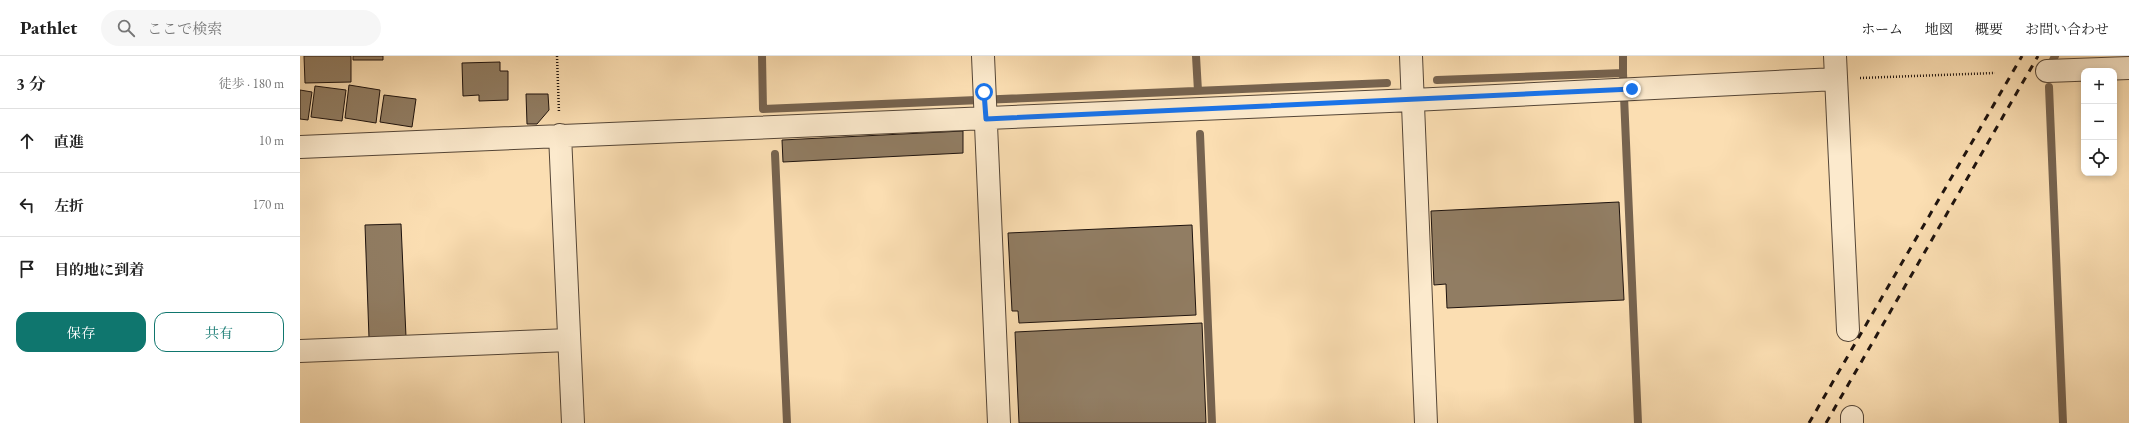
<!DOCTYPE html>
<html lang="ja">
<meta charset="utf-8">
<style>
body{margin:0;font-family:"EB Garamond","Noto Serif JP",serif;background:#f6f6f6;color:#222}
.controls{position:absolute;right:12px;top:12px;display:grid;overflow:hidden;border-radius:8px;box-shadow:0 2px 6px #0003}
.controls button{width:36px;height:36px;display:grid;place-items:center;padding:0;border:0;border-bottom:1px solid #e0e0e0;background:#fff;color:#222;font:20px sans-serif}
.stop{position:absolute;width:12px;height:12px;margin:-9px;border:3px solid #1a73e8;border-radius:50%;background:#fff}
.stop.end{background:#1a73e8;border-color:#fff;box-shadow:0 1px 4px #0008}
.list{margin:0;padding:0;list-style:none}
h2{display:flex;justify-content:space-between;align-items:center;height:52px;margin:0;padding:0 16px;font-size:17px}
h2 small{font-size:13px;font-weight:400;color:#767676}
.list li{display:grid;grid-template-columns:26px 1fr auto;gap:12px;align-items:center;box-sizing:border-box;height:64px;padding:0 16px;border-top:1px solid #e0e0e0}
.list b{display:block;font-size:15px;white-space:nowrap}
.list em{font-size:13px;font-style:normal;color:#767676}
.actions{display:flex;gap:8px;padding:12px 16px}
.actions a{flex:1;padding:9px 0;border:1px solid #0f766e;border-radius:12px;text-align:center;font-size:14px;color:#0f766e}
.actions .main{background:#0f766e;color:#fff}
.icon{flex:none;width:22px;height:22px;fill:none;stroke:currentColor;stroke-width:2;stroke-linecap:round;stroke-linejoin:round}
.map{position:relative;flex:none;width:1829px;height:367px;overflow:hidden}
header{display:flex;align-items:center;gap:24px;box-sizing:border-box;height:56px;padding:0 20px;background:#fff;border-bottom:1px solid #e0e0e0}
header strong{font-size:19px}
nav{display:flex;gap:22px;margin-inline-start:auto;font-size:14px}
.search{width:280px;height:36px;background:#f6f6f6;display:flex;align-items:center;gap:10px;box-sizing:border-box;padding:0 14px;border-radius:22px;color:#767676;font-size:15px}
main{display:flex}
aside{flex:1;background:#fff}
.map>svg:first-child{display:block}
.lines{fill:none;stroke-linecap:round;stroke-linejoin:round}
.stream{stroke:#76634f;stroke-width:8}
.building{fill:#917d63;stroke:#1e130e}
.minor-casing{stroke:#554637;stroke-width:24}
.path{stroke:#1e130e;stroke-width:2.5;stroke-dasharray:1 2;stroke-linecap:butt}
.minor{stroke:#fceacd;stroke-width:22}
.rail{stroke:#1e130e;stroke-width:3;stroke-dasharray:7 7;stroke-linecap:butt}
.route{stroke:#1a73e8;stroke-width:5}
</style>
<header>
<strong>Pathlet</strong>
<div class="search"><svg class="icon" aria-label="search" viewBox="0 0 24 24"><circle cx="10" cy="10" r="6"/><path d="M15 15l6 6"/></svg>ここで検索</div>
<nav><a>ホーム</a><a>地図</a><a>概要</a><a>お問い合わせ</a></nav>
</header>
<main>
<aside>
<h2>3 分<small>徒歩 · 180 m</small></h2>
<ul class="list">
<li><svg class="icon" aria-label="ahead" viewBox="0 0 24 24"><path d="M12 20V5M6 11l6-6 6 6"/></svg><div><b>直進</b></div><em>10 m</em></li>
<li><svg class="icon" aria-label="left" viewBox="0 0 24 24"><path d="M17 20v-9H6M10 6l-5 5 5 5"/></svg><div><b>左折</b></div><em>170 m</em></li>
<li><svg class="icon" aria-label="arrive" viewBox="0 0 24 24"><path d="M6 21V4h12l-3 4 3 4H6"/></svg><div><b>目的地に到着</b></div></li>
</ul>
<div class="actions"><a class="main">保存</a><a>共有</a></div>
</aside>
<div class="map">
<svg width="1829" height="367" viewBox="0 0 1829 367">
<rect width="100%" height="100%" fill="#fbdeb2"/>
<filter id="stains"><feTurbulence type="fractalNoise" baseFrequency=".005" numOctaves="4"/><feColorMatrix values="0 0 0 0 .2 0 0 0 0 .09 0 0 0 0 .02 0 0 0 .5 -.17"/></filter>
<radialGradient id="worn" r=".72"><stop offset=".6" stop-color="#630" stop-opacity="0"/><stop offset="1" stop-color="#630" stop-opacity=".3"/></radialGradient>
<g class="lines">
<!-- stream -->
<path class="stream" d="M462,0l1,53 624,-26
M896,0l2,35
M1751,8l4,-8
M1323,17v-17
M1137,24l186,-7 15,350
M1749,31l14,336
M900,78l12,289
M475,98l12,269"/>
</g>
<!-- building -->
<path class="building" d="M4,0h47v26l-46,1z
M53,0h30v4h-30z
M200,6v9h8v29l-29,1v-6l-16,1 -1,-33z
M49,29l31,5 -4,33 -31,-5z
M15,30l31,4 -4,31 -31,-4z
M0,34l12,2 -4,28 -8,-1z
M226,38h22l1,16 -12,14h-10z
M84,39l32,4 -4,28 -32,-5z
M663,75v22l-180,9 -1,-22z
M1319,146l5,98 -177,8 -1,-24 -12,1 -3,-74z
M101,168l5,113 -37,1 -4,-113z
M892,169l4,90 -177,8 -1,-12h-6l-4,-78z
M902,267l4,100h-187l-4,-91z"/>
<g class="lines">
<!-- minor casing -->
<g class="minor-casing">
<path id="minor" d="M683,0l16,367
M1111,0l15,367
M1535,0l13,274
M1747,15l82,-3
M260,79l13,288
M0,91l1113,-47 423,-21
M0,295l269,-11
M1552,361v6"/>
</g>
<!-- path -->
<path class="path" d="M257,0l2,57
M1560,22l135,-5"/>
<!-- minor -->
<use href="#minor" class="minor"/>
<!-- rail -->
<path class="rail" d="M1509,367l213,-367
M1526,367l212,-367"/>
</g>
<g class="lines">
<!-- route -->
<path class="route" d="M684,36l2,27 646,-30"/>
</g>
<rect width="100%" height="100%" filter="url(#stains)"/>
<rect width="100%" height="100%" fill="url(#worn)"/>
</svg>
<div class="controls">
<button>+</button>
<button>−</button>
<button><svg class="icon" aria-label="locate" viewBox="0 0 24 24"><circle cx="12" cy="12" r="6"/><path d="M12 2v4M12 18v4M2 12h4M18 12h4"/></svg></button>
</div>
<div class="stop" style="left:684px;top:36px"></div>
<div class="stop end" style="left:1332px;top:33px"></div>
</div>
</main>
